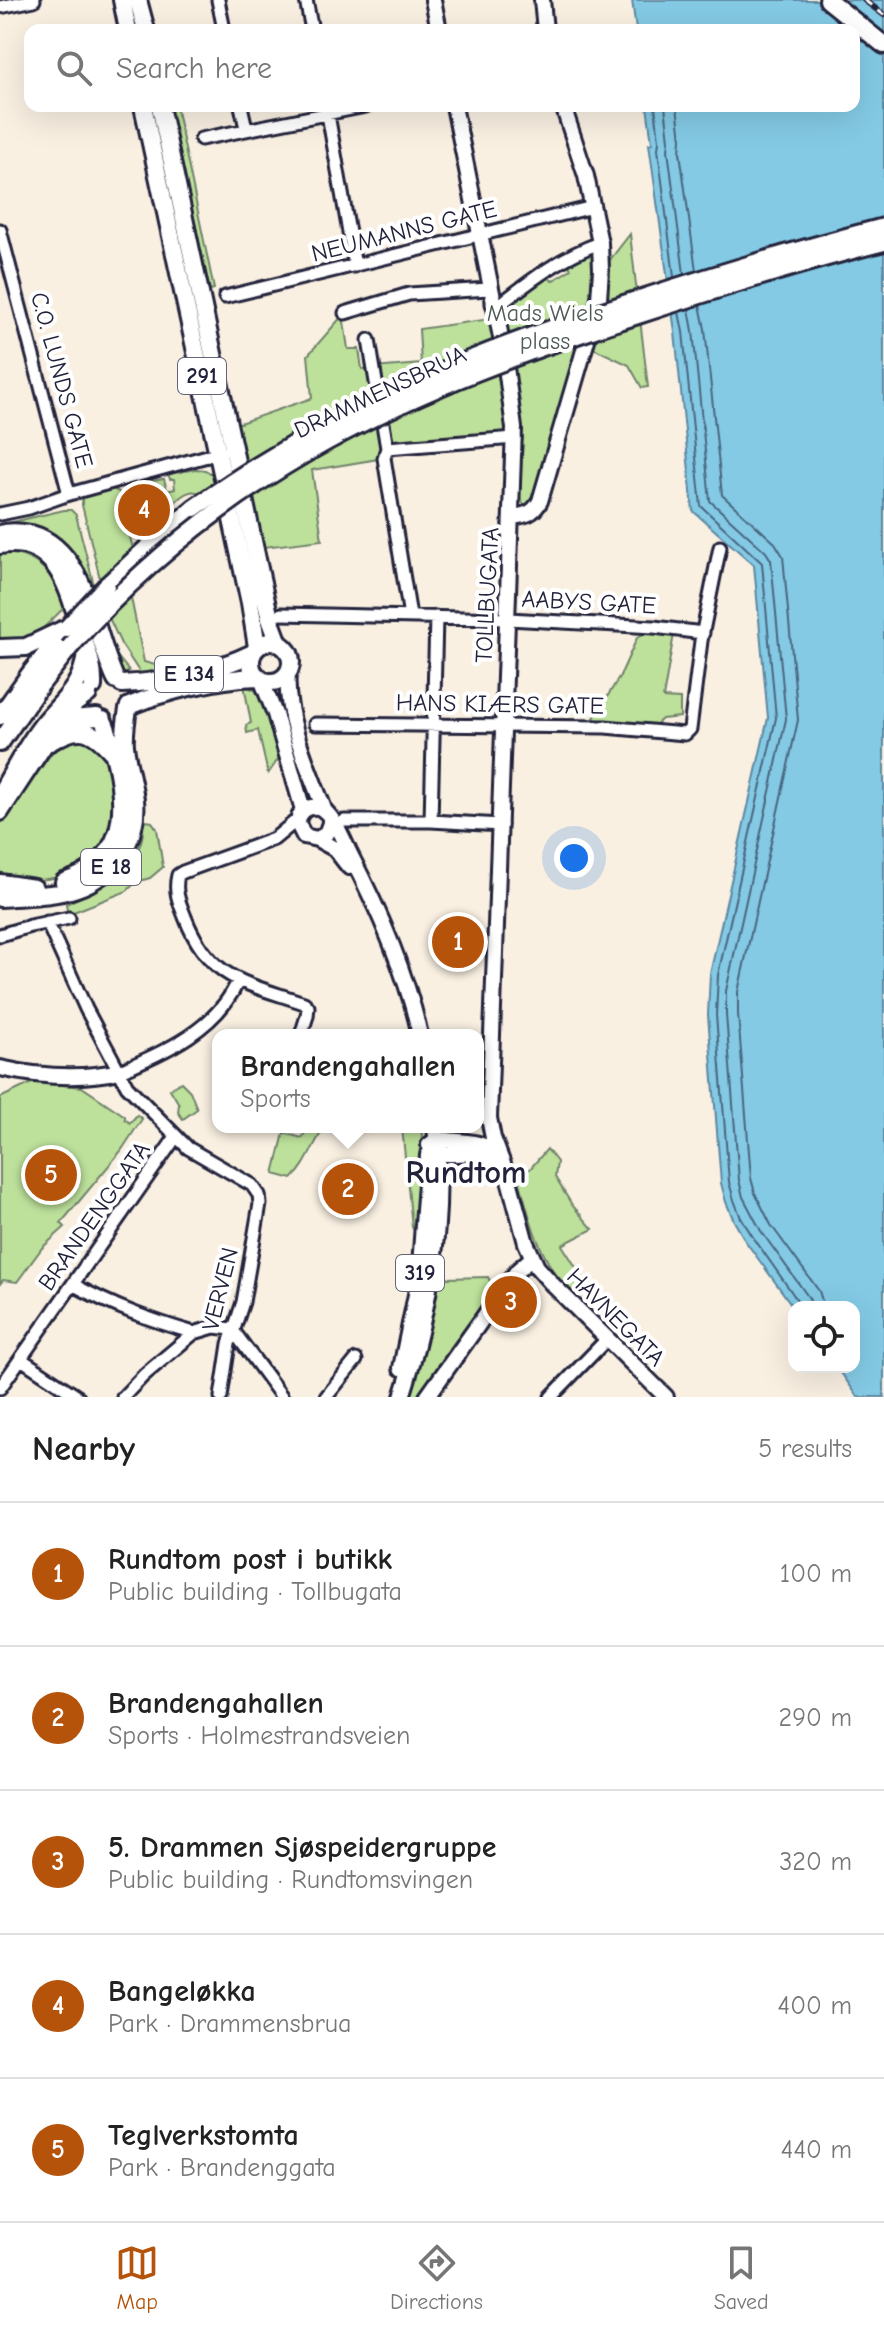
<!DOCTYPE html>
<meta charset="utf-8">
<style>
body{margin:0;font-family:"Comic Neue",sans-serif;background:#f6f6f6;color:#222}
.controls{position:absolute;right:24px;bottom:24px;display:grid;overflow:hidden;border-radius:16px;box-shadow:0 8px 32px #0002}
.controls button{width:72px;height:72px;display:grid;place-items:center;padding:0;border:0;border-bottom:2px solid #e0e0e0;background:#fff;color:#222;font:40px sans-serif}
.you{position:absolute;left:574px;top:858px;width:28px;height:28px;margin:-20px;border:6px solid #fff;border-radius:50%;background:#1a73e8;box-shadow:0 0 0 12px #1a73e833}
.badge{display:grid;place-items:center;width:52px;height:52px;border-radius:50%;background:#b45309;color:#fff;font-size:26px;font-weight:700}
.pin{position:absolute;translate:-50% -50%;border:4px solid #fff;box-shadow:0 2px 8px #0006}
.popup{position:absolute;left:212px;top:1029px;width:272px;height:104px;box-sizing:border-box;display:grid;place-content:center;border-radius:16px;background:#fff;filter:drop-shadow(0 2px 6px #0005);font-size:26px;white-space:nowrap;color:#767676}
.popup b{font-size:30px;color:#222}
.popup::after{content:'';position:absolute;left:50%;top:100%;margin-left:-16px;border:16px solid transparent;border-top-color:#fff}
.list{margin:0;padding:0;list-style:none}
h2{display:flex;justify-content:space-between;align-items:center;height:104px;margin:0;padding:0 32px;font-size:34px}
h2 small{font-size:26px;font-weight:400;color:#767676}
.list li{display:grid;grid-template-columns:52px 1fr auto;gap:24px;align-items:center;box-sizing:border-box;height:144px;padding:0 32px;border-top:2px solid #e0e0e0}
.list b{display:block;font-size:30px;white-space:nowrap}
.list p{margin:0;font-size:26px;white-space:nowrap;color:#767676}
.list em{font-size:26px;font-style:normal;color:#767676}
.icon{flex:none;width:44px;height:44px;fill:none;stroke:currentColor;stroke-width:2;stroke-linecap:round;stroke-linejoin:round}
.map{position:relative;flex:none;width:884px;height:1397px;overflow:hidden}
.search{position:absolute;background:#fff;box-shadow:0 8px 32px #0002;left:24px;right:24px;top:24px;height:88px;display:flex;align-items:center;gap:20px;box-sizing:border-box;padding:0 28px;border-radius:16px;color:#767676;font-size:30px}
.sheet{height:824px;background:#fff}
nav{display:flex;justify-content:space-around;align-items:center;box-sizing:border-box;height:112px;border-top:2px solid #e0e0e0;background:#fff;font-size:22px;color:#767676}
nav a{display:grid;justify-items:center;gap:4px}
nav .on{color:#b45309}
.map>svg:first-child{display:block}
.green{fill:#bde19b;stroke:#70826b;stroke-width:2}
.water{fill:#84cae5;stroke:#5d87a1;stroke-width:2}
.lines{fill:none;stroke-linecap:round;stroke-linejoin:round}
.shore{stroke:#49657f;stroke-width:2}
.minor-casing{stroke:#22223b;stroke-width:17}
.major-casing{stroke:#22223b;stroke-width:20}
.highway-casing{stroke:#22223b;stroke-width:22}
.minor{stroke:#fff;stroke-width:11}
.major{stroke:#fff;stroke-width:14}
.highway{stroke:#fff;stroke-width:16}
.rail-casing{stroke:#22223b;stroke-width:6}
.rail{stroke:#fff;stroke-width:3;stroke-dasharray:9;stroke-linecap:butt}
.highway-bridge-casing{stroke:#22223b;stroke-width:22;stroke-linecap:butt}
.highway-bridge{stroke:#fff;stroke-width:16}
.labels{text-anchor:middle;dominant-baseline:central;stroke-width:8;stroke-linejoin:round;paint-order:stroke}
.shield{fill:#fff;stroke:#646476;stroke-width:2}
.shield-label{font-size:22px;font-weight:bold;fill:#22223b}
.street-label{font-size:24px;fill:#22223b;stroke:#fff}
.park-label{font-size:24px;fill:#505b58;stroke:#fff}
.district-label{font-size:32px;font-weight:bold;fill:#22223b;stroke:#fff}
</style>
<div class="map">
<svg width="884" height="1397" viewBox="0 0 884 1397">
<rect width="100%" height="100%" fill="#f9f0e2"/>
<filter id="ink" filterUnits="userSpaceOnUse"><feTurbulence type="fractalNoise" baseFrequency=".0125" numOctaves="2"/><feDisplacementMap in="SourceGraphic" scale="16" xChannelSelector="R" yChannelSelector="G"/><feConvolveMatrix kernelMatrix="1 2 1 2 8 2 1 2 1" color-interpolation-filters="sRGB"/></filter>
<g filter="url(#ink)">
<!-- green -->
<path class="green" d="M169,106h7l38,183 -4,1z
M630,234l18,153 -6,1 -13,-23 -38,-18 15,-82z
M595,248l-1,52 -59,197 -6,7h-5l-4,-4v-9l3,-58 -7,-44 -18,-78 48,-38 6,8 19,-12 -5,-8z
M343,315l5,34h11l3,20 59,-5 -2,-35 71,-10 15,76 5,40 -123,13 -3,10 -72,12 10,70 -58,7 -27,-123 75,-26 -4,-43z
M196,469l9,1 7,4 8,28c-33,-19 -33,-11 -59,14l1,11 -21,17c-4,-18 -13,-40 -10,-59l20,-7 1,3 12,-2 3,12 8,-2 -1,-10h-4l-2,-5z
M111,488l8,4 15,61 -11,5 21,104 11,3 4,4 -15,10 -23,-35 -11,-24 -28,-115 1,-11z
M64,510h7l5,5 30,117 8,20 15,19 -5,3 -7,-6 -44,-109c-19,-29 -39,-37 -73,-34z
M11,553c34,7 41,23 55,53 -24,22 -31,38 -66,34v-85z
M654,627l20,7 -11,64 17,1v18l-18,2 -12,11 -45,-5 -11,-7 26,-42 17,-38z
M244,685l17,8 22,64 -4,1 -11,16 -10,-44 -11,3 -1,-8 5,-2z
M86,738c21,16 24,28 27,54 6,65 -54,104 -113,82v-50l57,-78 15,-7z
M146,821l6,1 5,7 6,38 -13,11 -14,4 -9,9 -56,22 -4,-3 -1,-6 59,-29c8,-22 19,-26 18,-51z
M34,1082l48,5 43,29v3l5,4 7,-8 5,4 -21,32 -60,72 4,4 -23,21 -25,34 -14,-2 -3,4v-186z
M181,1082l9,9 7,18 -14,10 -5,-7 1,-8 -9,-15z
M402,1127l20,4 -4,104 -6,-8z
M307,1129l14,4c-10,16 -15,33 -29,46l-18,-5 10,-41 18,5z
M547,1149l10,13 -2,15 17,28 21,24 -31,16 22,35 -14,13c-32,-36 -40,-73 -52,-118l12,-6z
M438,1256h3l5,22 42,-1 7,14c-26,33 -57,67 -73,106h-17c17,-17 28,-113 33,-141z"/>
<!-- water -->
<path class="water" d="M632,0h252v1397h-26l-21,-30h17v-60l-60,1 -48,-66 -12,-21 -8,-19 -5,-19 -13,-168 2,-41 58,-256 -14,-153 -61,-54 -18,-179 -26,-188 3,-1 -5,-37h207v-76h-218z"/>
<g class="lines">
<!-- shore -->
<path class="shore" d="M655,106l4,35 -1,8 16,128
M665,106l4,34 -1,10 16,124
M677,106l4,33 -1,13 16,119
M700,305l5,24 17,166 53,48 8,13 15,164 -60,272v22l13,164 4,15 16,32 48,66 5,16
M689,309l4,22 17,170 56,51 5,8 15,159 -60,272v24l13,165 4,17 18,34 48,67 3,9
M679,312l4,20 18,174 61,57 14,155 -58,257 -2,40 13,167 5,18 7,18 12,19 49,70"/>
<!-- minor casing -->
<g class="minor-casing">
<path id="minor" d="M218,0l6,30
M306,0l6,30
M0,7l34,-7
M241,106l5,22
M327,109l28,157
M201,139l165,-33
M0,230l69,264
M225,297l368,-90
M492,304l11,-2c31,-24 60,-46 97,-59
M345,313l64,-19 80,-5
M369,340l18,108 -3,10 26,158
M387,448l128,-10
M0,514l29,-6 40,-14 153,-42
M281,614l227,5 146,8 49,6
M315,724l290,3 80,7 5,-5 11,-88 19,-94
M298,819l-24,20 -91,33 -5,3c-4,16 1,27 7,42 24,63 61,66 119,86l4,4 -1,9 -6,19
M344,821h87l70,4
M431,821l5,-204
M47,922l39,87 41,77 61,62 64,37 7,10 1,9 -17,98 -14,42 -8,53
M0,935l30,-9 39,-8
M120,1071c46,-20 97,-42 118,-90
M74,1285c40,22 76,35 120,48
M232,1329l50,68
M21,1359l57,38
M0,1388l175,-250
M123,1397l21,-22 50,-42 20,-6 18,2
M326,1397l30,-37
M551,1397l56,-58"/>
</g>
<!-- major casing -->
<g class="major-casing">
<path id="major" d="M433,0l6,30
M542,0l3,30
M454,106l50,246 10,76 -25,690 4,20 16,42 17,63 11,24 16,18 113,112
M512,517c14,-2 21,-3 28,-16l59,-202 2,-29 -1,-27 -14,-67 -23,-70
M288,673c-4,42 21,97 36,136
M261,679l14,35 28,96
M331,820l-5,14 -9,5 -13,-3 -6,-12c0,-12 9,-19 21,-17 14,7 23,30 30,45 30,58 57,119 71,183
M317,839l18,10 14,18
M0,1068c40,9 79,12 120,3
M429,1145l8,-6c23,3 43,0 62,16
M431,1148c13,12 34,2 51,7 8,3 15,9 21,15
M401,1368l18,-88 9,-125
M402,1397c27,-85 44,-181 33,-270
M427,1397l78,-110 13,-17 14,-12"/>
</g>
<!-- highway casing -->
<g class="highway-casing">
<path id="highway" d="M122,0l6,30
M138,0l8,30
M828,0l56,45
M143,106l107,497 7,44
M160,106l104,486 6,27 9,24
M0,534c10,-3 21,-2 31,0 56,15 63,101 85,146
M0,545c57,-9 68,44 81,86 6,19 13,35 12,55
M106,586l42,-39 46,-39
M251 662a20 20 0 1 1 40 0a20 20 0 1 1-40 0Z
M0,648l26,-1 36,-17
M122,684c43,-2 92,-12 131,-31
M129,706c35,-15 91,-28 130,-29
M59,710l14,-5 15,-11
M0,716l29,-41 38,-47
M50,742c28,-17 40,-15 62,10
M0,743l41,-59 28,-36
M0,794c13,-22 25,-46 40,-66 20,-26 41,-38 46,-74
M0,812l55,-84 17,-9 25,-2
M64,882c59,-19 64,-67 52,-119 -4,-15 -6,-29 -13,-43
M0,883l34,5
M0,898c48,-4 91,0 122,-45 10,-15 15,-35 13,-53 -2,-18 -8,-36 -10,-54 -1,-13 1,-25 3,-37"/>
</g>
<!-- minor -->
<use href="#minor" class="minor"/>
<!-- major -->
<use href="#major" class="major"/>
<!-- highway -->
<use href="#highway" class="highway"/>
<!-- rail casing -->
<g class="rail-casing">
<path id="rail" d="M864,0l20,15"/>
</g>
<!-- rail -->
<use href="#rail" class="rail"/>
<!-- highway-bridge casing -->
<g class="highway-bridge-casing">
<path id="highway-bridge" d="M194,508c137,-98 279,-155 439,-207 83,-27 166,-52 251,-74
M67,628l39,-42
M69,648c157,-180 344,-261 566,-332 82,-27 165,-53 249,-74"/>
</g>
<!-- highway-bridge -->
<use href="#highway-bridge" class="highway-bridge"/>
</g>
</g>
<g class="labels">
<!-- shield labels -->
<g class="shield">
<rect x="178" y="358" width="48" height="36" rx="6"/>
<rect x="155" y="656" width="68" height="36" rx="6"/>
<rect x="81" y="849" width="60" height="36" rx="6"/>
<rect x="396" y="1255" width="48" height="36" rx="6"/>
</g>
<g class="shield-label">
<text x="202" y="376">291</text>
<text x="189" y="674">E 134</text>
<text x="111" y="867">E 18</text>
<text x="420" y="1273">319</text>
</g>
<!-- street labels -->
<g class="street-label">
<text transform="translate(404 231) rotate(-14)">NEUMANNS GATE</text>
<text transform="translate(62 380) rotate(75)">C.O. LUNDS GATE</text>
<text transform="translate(380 392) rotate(-25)">DRAMMENSBRUA</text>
<text transform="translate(487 595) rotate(-87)">TOLLBUGATA</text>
<text transform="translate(589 602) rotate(3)">AABYS GATE</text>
<text transform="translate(500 704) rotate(1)">HANS KIÆRS GATE</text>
<text transform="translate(94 1216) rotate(-55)">BRANDENGGATA</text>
<text transform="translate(220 1289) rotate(-76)">VERVEN</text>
<text transform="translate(616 1317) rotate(45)">HAVNEGATA</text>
</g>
<!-- park labels -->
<g class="park-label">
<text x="545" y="313">Mads Wiels<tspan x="545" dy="28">plass</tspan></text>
</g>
<!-- district labels -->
<g class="district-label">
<text x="466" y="1172">Rundtom</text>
</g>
</g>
</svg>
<div class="controls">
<button><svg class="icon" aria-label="locate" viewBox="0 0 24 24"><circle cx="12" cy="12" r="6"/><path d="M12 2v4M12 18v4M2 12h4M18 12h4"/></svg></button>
</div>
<div class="you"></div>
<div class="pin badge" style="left:458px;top:942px">1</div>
<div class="pin badge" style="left:348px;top:1189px">2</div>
<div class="popup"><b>Brandengahallen</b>Sports</div>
<div class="pin badge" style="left:511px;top:1302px">3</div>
<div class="pin badge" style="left:144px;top:510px">4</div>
<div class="pin badge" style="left:51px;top:1175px">5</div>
<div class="search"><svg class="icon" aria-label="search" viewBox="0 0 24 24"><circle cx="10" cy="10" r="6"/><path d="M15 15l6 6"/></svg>Search here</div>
</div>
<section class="sheet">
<h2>Nearby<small>5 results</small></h2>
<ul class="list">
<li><span class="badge">1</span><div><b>Rundtom post i butikk</b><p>Public building · Tollbugata</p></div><em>100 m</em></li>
<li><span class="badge">2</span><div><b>Brandengahallen</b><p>Sports · Holmestrandsveien</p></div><em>290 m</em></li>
<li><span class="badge">3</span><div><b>5. Drammen Sjøspeidergruppe</b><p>Public building · Rundtomsvingen</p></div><em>320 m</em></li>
<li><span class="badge">4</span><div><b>Bangeløkka</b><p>Park · Drammensbrua</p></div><em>400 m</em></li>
<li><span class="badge">5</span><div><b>Teglverkstomta</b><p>Park · Brandenggata</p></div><em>440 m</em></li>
</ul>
</section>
<nav>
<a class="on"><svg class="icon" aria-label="map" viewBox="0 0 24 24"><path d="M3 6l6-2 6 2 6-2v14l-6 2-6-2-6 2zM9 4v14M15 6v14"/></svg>Map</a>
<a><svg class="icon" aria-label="directions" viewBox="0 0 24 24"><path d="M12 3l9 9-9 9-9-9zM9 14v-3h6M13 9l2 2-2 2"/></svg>Directions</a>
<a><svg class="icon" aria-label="saved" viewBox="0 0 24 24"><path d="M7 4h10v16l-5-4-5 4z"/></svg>Saved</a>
</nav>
